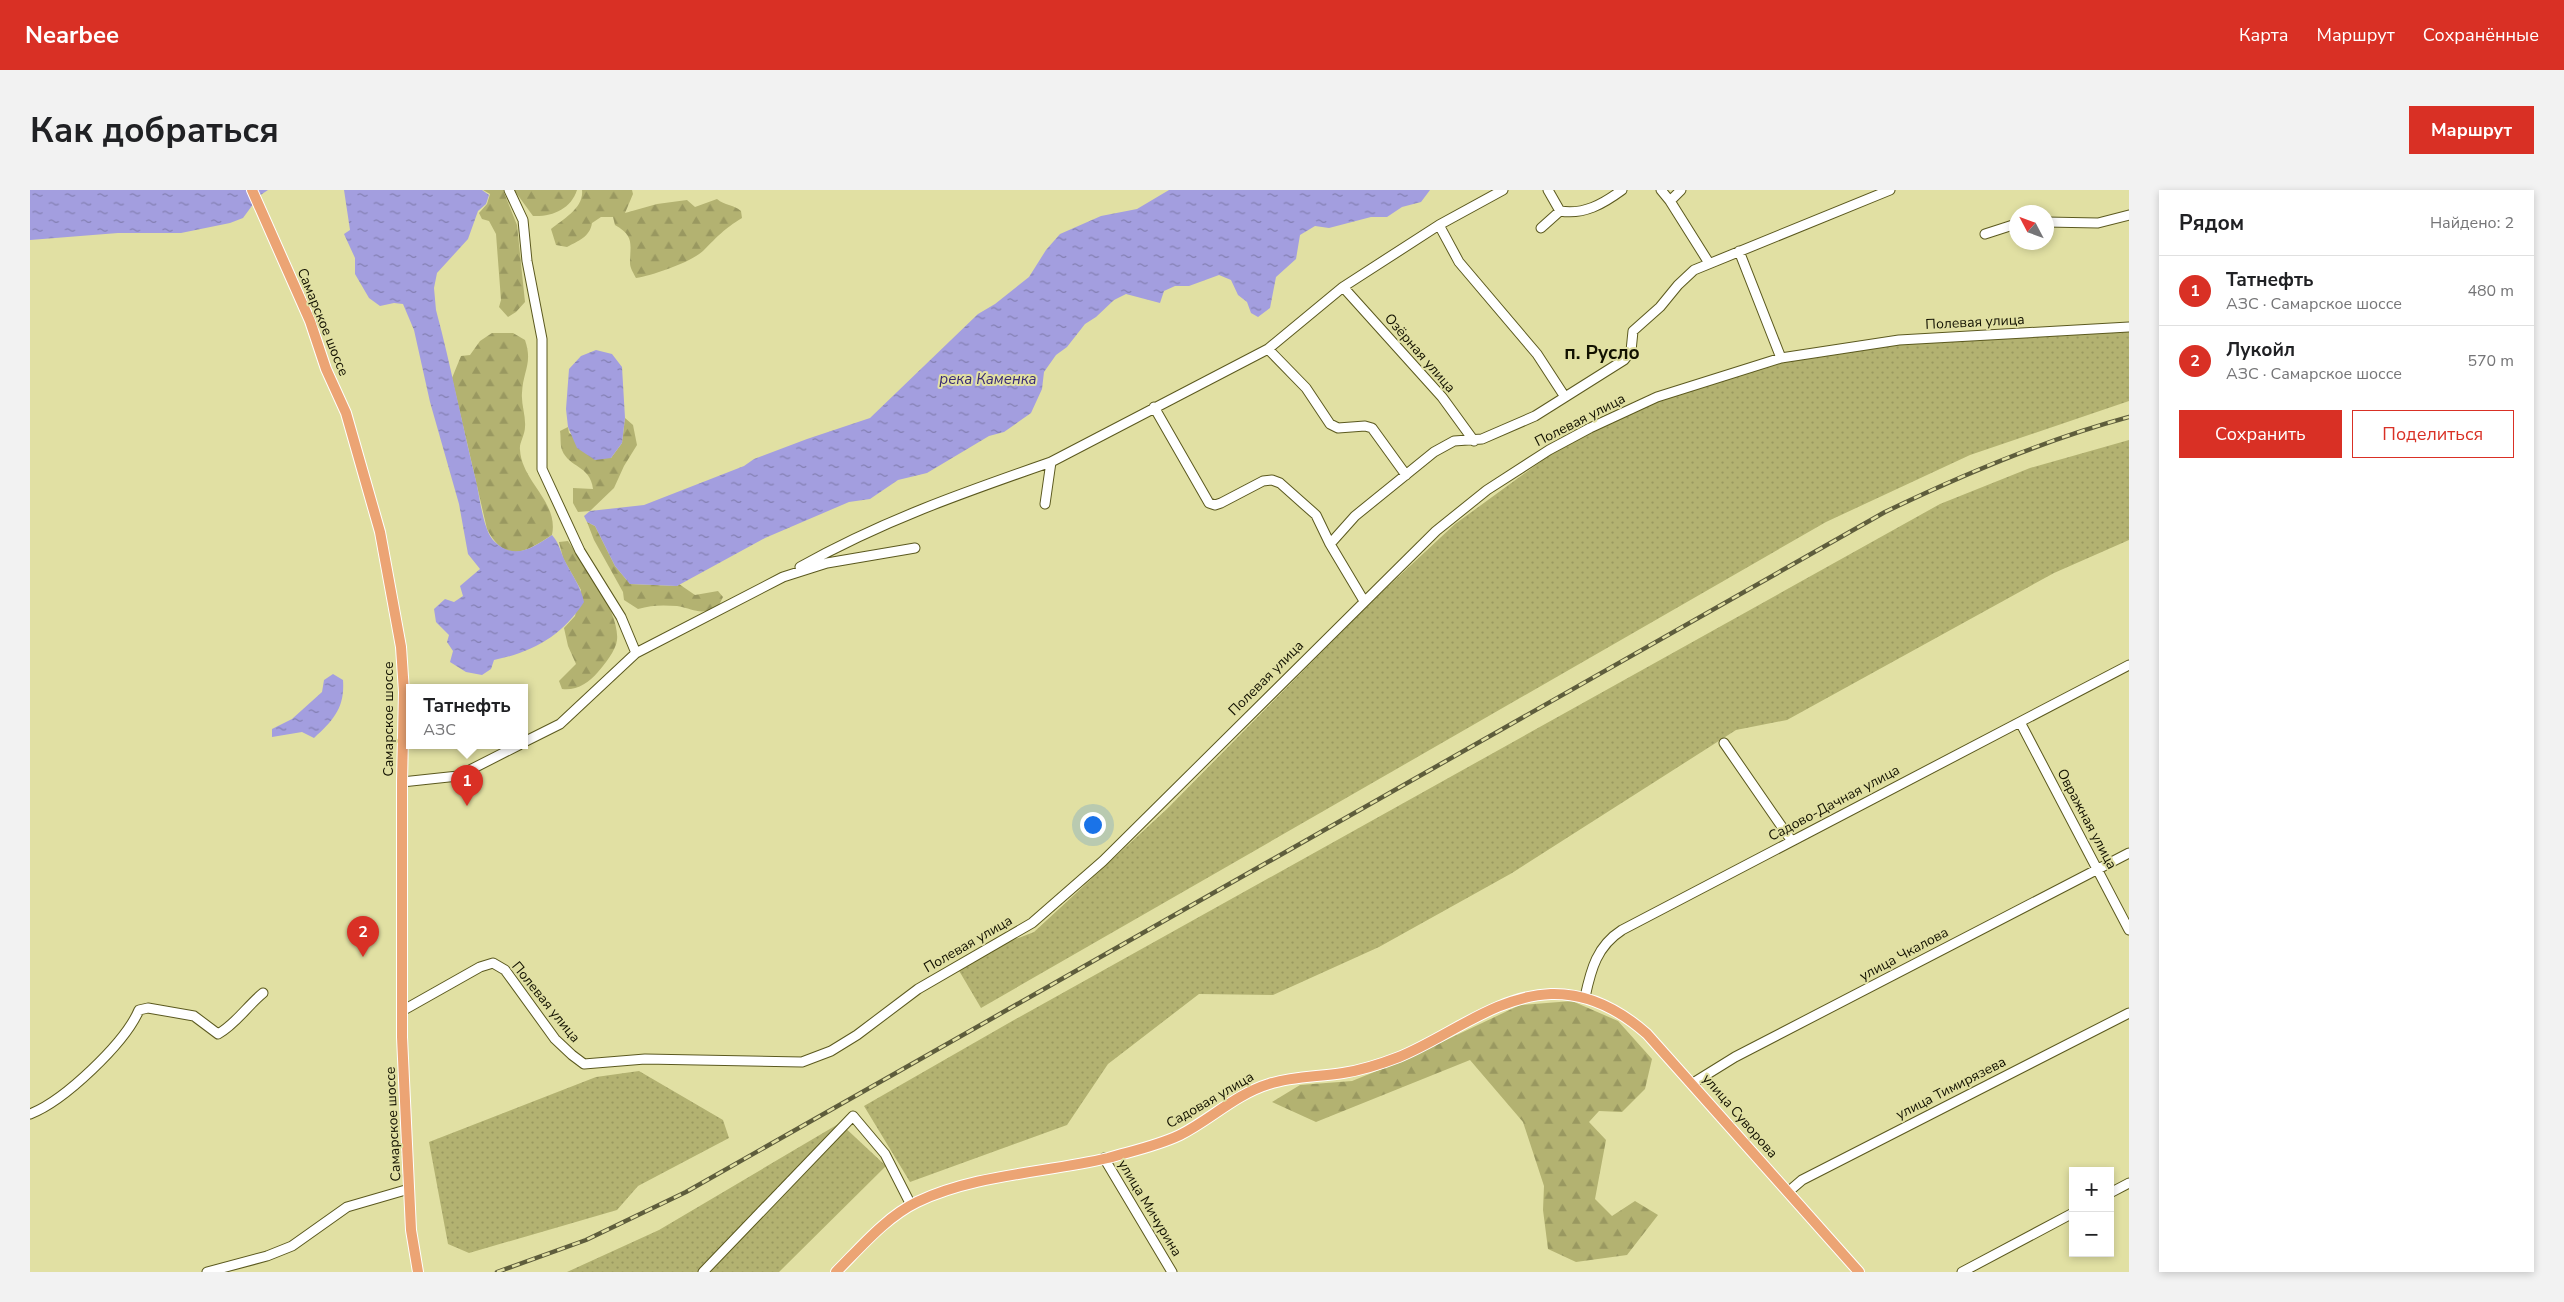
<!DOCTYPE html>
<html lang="ru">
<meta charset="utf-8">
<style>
body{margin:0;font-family:"Nunito Sans",sans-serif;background:#f2f2f2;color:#202124}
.controls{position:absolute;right:15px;bottom:15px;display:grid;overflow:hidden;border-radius:0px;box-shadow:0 2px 8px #0003}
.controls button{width:45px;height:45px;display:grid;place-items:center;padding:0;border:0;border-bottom:1px solid #e0e0e0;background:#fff;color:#202124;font:25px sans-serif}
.compass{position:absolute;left:1979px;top:15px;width:45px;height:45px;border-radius:50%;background:#fff;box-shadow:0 2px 8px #0003;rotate:311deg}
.you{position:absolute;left:1062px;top:634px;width:18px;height:18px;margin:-12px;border:4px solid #fff;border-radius:50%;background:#1a73e8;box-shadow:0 0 0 8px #1a73e833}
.badge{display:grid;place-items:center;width:32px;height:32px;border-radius:50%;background:#d93025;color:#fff;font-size:16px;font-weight:700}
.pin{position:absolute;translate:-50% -41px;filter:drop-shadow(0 1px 2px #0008)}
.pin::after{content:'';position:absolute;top:26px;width:18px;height:15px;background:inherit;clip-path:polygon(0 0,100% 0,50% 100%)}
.popup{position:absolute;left:376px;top:494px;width:122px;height:65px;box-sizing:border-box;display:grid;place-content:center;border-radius:0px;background:#fff;filter:drop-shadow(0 1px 4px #0005);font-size:16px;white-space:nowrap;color:#757577}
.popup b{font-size:19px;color:#202124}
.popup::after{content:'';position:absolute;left:50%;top:100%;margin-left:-10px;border:10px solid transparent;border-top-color:#fff}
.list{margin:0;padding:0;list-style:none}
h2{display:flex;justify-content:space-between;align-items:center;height:65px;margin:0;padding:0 20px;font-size:21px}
h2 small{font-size:16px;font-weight:400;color:#757577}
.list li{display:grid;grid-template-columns:32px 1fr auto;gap:15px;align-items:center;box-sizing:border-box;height:70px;padding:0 20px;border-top:1px solid #e0e0e0}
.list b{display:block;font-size:19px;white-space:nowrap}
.list p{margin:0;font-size:16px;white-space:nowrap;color:#757577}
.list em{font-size:16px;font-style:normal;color:#757577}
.actions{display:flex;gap:10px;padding:15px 20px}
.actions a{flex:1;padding:11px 0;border:1px solid #d93025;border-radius:0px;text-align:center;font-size:18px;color:#d93025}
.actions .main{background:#d93025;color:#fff}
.map{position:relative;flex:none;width:2099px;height:1082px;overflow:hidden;border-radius:0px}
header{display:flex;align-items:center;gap:30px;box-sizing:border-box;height:70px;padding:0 25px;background:#d93025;color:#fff}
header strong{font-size:24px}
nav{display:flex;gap:28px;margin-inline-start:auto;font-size:18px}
.intro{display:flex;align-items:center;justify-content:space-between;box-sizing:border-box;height:120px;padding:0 30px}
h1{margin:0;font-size:35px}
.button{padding:12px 22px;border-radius:0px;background:#d93025;color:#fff;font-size:18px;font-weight:700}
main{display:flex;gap:30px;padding:0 30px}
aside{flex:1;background:#fff;border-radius:0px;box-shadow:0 2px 8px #0003}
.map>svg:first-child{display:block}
.forest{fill:url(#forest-firs)}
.garden{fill:url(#garden-dots)}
.water{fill:url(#water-ripples)}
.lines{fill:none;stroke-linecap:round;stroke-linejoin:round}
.minor-casing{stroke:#5b591f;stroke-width:11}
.major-casing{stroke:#fff;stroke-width:12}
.minor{stroke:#fff;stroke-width:9}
.major{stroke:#eca474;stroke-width:10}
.rail-casing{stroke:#5e5d3c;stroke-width:4.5}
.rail{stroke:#e1e0a3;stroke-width:2.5;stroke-dasharray:8;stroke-linecap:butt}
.labels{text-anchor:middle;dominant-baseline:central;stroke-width:4;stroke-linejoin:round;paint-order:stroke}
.street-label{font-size:14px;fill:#121100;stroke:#e1e0a3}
.water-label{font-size:15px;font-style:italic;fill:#392a75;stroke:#e1e0a3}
.district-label{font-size:19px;font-weight:bold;fill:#121100;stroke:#e1e0a3}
</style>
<header>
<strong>Nearbee</strong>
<nav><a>Карта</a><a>Маршрут</a><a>Сохранённые</a></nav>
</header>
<div class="intro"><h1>Как добраться</h1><a class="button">Маршрут</a></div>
<main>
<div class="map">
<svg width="2099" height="1082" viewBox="0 0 2099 1082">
<defs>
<pattern id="forest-firs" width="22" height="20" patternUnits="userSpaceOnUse" patternTransform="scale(1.25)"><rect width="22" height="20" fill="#b3b271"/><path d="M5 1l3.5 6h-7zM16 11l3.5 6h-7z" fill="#999860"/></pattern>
<pattern id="garden-dots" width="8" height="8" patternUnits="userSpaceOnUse" patternTransform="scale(1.25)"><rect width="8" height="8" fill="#b3b271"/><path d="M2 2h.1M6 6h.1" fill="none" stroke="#999860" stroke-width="1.8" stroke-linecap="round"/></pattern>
<pattern id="water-ripples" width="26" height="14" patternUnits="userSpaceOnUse" patternTransform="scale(1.25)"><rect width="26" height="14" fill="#a39edf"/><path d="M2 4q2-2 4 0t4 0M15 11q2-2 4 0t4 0" fill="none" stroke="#837fb2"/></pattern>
</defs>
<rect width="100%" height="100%" fill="#e1e0a3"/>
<!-- forest -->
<path class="forest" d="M453,0h20l14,35 8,77 -9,10 -8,5 -9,-10 2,-7 -5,-66 -7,-13 -7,-2 -3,-6 8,-9 3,-10z
M484,0h63c-6,19 -25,27 -44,26z
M552,0h50l1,4 -8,19 32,-9 30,-4 8,7 22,-8c8,7 16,5 24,12l1,7c-18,11 -24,18 -38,32 -12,12 -50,25 -68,28 -2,-4 -6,-10 -6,-15 0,-18 5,-27 -15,-38l-2,-8h-12l-9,6c-2,14 -14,18 -25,24l-11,-2 -5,-16c12,-10 33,-21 31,-39z
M462,143h21l12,7c8,23 -2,31 -3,53 -1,11 4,23 3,34 0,8 -6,16 -5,23 2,32 39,52 32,85 -26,17 -46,30 -65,-6l-35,-151 9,-22 9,-1 10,-14z
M595,228l8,7 4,20 -13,21 -10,22 -24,23 -12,1 -5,-9v-15l20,1c-3,-24 -24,-21 -31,-39 -2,-5 -1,-13 -2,-19l8,-4 1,6 42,25 11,-15z
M557,332l8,4 20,40 15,18 47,2 2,-2 16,11 23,-4 5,6 -5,10c-19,9 -23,2 -41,-1 -14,-1 -26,-1 -39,3l-14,-9 -1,-8 -29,-52z
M538,351c15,24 52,70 49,99 -1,10 -12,24 -19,32 -9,11 -22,19 -36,17l-3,-8 17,-17 -8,-18 -4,-18 11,-12 6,-26 -18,-32 -4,-16z
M1542,811l46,20 34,38 -7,30 -23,23 -23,-1 -10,11 17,18 -11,59 17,17 23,-15 23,14 -31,40 -51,7 -28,-13 -5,-39 1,-24 -21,-64 -53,-62 -154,62 -44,-20 28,-17 52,-4 52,-21 116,-55z"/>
<!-- garden -->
<path class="garden" d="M2099,142v69l-159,54 -144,67 -845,486 -23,-39 40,-23 36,-14 134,-124 199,-202 88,-82 110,-80 96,-44 113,-36 122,-22z
M2099,250v100l-75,33 -267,147 -51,10 -224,143 -133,74 -106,48 -74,-1 -91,70 -41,61 -157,57 -46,-76 143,-82 933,-520 90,-36z
M609,881l84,49 6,18 -91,48 -21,24 -148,43 -21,-9 -19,-102 167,-65z
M810,933l46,43 -107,106h-212l92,-42z"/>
<!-- water -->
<path class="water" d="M0,0h238l-9,6 -16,22 -13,5 -49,10h-63l-88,7z
M314,0h138l7,5 -3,9 -8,7 -10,28 -31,34 -3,15 2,22c15,56 26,114 40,171 4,16 7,51 19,61 20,19 39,5 57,-7 7,8 8,15 12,24 7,15 17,27 20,43 -22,34 -51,50 -90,58l-3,9 -9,6 -16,-3 -16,-10 3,-11 -6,-9 2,-7 -13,-13 -2,-13 11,-10 9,3 9,-6 -3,-10 20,-17 -12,-15 -9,-50 -29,-102 -16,-72 -11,-26 -9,-1 -14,3 -11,-8 -14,-24v-16l-11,-24 6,-4z
M1139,0h261l-9,12 -19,5 -15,10h-16l-42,11 -14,-2 -15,9 -4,24 -20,18 -6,31 -12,9 -7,-4 -4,-11 -9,-7 -7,-15 -12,-5 -30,11h-14l-11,5 -4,12 -34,-9 -12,6 -18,17 -11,7 -18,23 -11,8 -12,17 -2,17 -11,24 -27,19 -15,4 -62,37 -29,7 -28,19 -21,3 -84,36 -88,48 -47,-2 -15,-18 -20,-40 -8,-4 -3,-6 6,-5 54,-6 100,-39 10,-7 53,-20 63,-21 108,-104 17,-10 34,-27 17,-27 14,-16 41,-18 36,-7z
M566,160l16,4 10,13 3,51 -3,25 -11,15 -16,2 -18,-12 -9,-21 -2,-18 3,-40 12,-13z
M303,484l10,6c2,27 -9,40 -29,58l-12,-6 -30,5v-8l20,-10 30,-27 2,-12z"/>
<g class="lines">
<!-- minor casing -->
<g class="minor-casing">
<path id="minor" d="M479,0l14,30 4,41 15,78v130l38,82 41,66 15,36
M1518,0l12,21
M1631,0l9,11 39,62
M1640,11l11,-11
M2016,32l52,1 31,-8
M1409,35l20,37 78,92 28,43
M1511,38l19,-17c24,4 43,-7 62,-21
M1955,44l31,-10
M1709,61l42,107
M1313,97l99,110 32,44
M1238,159l38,39 24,36 8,4 27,-2 7,2 34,47
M1124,217l55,96 6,2 6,-2 42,-22 9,-1 8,3 36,32 14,29 34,57
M1015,314l6,-42 217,-113 75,-62 96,-62 64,-35
M1300,354l25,-28 79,-64 20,-11 28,-2 53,-23 89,-56 7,-9 2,-20 27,-24 18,-22 16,-15 196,-80
M770,377c82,-46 162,-74 251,-105
M1990,532l109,208
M494,552l36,-18 76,-71 147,-76 44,-14 88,-15
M1694,553l67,97
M372,592l56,-6 61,-31
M1555,807c6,-28 12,-51 37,-67l507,-265
M372,821l78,-44 13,-4 12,7 50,69 17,16 12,9 61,-5 157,3 29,-11 26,-16 61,-46 114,-66 71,-62 333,-330 51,-41 62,-40 41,-22 67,-31 124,-39 118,-18 230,-13
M1663,893l42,-26 394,-204
M0,924c34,-13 95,-71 109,-104l9,-2 46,8 24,18c18,-10 29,-28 45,-41
M1074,968l68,114
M1758,1002l14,-12 327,-167
M2080,1003l19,-10
M177,1082l60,-16 25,-10 55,-39 62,-18
M673,1082l150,-156 32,38 26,51
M1932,1082l111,-59"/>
</g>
<!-- major casing -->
<g class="major-casing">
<path id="major" d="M222,0l58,131 16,48 20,44 34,119 21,115 3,45 -2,90v255l9,193 7,42
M806,1082c24,-24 50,-55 81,-70 59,-28 128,-29 191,-44 24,-7 49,-12 72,-23 30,-15 56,-41 89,-51 24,-8 49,-7 74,-11 20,-3 38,-9 56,-16 49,-20 97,-61 152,-63 37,-1 69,16 96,40l212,238"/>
</g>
<!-- minor -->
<use href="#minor" class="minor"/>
<!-- major -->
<use href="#major" class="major"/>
<!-- rail casing -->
<g class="rail-casing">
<path id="rail" d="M467,1082l89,-32 100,-48 1199,-680c79,-38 159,-72 244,-95"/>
</g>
<!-- rail -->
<use href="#rail" class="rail"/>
</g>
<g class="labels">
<!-- street labels -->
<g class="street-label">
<text transform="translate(293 132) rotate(68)">Самарское шоссе</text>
<text transform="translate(1945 132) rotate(-3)">Полевая улица</text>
<text transform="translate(1390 163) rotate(49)">Озёрная улица</text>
<text transform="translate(1550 230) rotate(-27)">Полевая улица</text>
<text transform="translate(1236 488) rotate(-45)">Полевая улица</text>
<text transform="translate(358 529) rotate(-90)">Самарское шоссе</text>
<text transform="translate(1804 613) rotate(-28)">Садово-Дачная улица</text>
<text transform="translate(2057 629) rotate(62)">Овражная улица</text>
<text transform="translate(938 754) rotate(-30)">Полевая улица</text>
<text transform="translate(1874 764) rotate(-28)">улица Чкалова</text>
<text transform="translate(516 812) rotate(51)">Полевая улица</text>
<text transform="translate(1921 898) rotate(-27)">улица Тимирязева</text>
<text transform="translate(1180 910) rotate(-30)">Садовая улица</text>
<text transform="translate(1710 926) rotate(49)">улица Суворова</text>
<text transform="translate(363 934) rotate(-93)">Самарское шоссе</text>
<text transform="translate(1120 1018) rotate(59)">улица Мичурина</text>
</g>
<!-- water labels -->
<g class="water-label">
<text x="958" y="189">река Каменка</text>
</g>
<!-- district labels -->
<g class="district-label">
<text x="1572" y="163">п. Русло</text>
</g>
</g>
</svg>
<div class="controls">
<button>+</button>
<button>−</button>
</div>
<svg class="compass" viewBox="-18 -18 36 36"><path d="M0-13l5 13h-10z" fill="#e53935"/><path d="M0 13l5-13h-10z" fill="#757577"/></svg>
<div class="you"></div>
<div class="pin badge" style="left:437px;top:616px">1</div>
<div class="popup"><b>Татнефть</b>АЗС</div>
<div class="pin badge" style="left:333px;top:767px">2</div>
</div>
<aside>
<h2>Рядом<small>Найдено: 2</small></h2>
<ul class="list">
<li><span class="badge">1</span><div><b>Татнефть</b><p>АЗС · Самарское шоссе</p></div><em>480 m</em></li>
<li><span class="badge">2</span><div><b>Лукойл</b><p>АЗС · Самарское шоссе</p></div><em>570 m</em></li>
</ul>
<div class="actions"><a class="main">Сохранить</a><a>Поделиться</a></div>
</aside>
</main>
